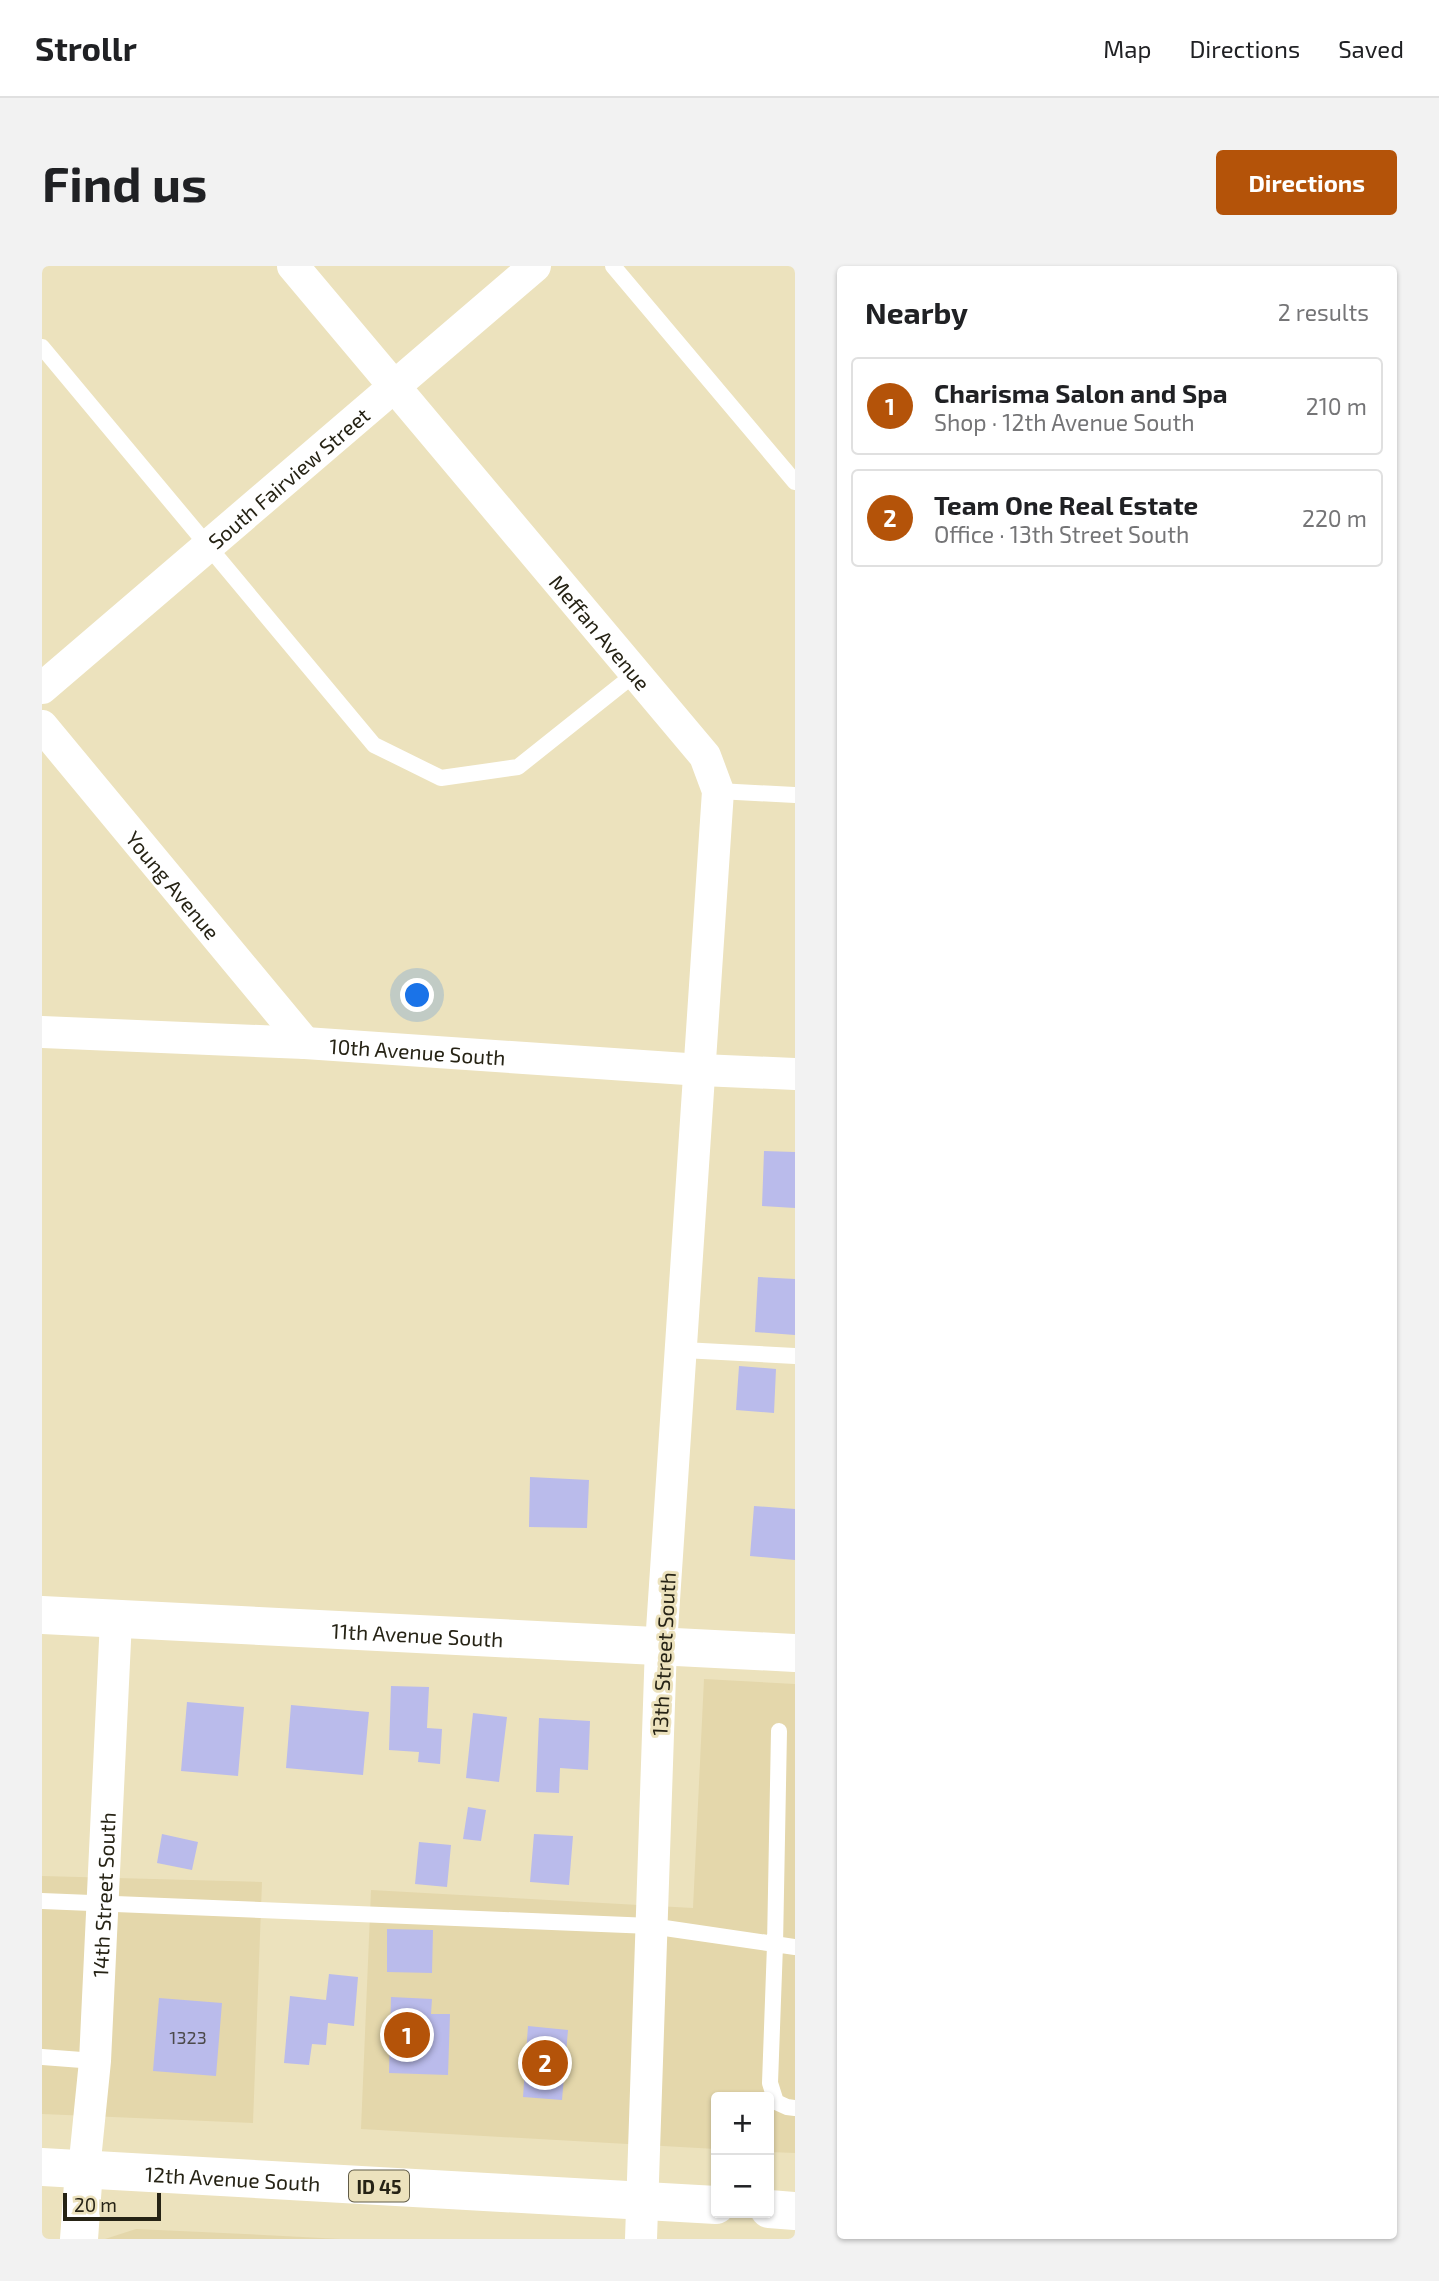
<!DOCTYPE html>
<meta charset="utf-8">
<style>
body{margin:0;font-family:"Exo 2",sans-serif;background:#f2f2f2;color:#202124}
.controls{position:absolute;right:21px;bottom:21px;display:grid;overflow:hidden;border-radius:7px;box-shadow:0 2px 5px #0004}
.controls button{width:63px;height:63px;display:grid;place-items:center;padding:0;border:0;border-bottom:2px solid #e0e0e0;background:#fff;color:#202124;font:35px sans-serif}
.scale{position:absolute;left:21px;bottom:18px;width:98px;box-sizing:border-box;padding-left:7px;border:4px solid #262315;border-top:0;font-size:19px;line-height:24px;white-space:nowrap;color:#262315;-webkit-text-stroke:5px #ece2bd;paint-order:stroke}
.you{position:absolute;left:376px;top:730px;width:24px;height:24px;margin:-18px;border:5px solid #fff;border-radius:50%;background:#1a73e8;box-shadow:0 0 0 10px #1a73e833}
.badge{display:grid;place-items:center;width:46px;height:46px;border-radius:50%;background:#b45309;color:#fff;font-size:23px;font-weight:700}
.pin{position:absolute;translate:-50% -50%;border:4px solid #fff;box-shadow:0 2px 7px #0006}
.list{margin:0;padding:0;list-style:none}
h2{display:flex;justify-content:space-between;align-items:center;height:91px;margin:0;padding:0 28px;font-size:30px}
h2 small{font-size:23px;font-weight:400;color:#757577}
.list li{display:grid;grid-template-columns:46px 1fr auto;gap:21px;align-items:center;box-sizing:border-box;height:98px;margin:0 14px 14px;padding:0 14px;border:2px solid #e0e0e0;border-radius:7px}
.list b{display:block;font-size:26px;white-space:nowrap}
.list p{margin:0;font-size:23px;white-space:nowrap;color:#757577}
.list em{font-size:23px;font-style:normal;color:#757577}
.map{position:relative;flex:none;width:753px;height:1973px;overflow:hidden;border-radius:7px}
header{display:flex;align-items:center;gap:42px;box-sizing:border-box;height:98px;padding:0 35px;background:#fff;border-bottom:2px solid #e0e0e0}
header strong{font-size:33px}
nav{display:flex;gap:38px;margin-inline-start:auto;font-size:24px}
.intro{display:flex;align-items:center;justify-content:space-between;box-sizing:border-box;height:168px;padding:0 42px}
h1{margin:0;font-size:49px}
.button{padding:18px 32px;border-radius:7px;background:#b45309;color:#fff;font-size:24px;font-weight:700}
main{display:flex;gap:42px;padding:0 42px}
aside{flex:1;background:#fff;border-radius:7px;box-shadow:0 2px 5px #0004}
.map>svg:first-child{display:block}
.built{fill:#e4d7ab}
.building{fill:#babbeb}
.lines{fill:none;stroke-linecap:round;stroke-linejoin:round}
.service{stroke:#fff;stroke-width:16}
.minor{stroke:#fff;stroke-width:32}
.tertiary{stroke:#fff;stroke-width:38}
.primary{stroke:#fff;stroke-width:38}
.labels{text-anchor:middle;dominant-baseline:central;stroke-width:6;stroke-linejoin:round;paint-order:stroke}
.number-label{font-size:18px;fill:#4b494a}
.shield{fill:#ece2bd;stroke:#615c47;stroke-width:2}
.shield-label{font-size:19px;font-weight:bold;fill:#262315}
.street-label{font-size:21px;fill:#262315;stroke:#ece2bd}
</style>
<header>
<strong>Strollr</strong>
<nav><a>Map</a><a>Directions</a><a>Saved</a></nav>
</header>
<div class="intro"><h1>Find us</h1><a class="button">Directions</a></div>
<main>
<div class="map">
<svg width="753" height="1973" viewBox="0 0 753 1973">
<rect width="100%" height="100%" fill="#ece2bd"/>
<!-- built -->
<path class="built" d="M662,1413l91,5v469l-26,-1v-55h-53v52l-355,-20 10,-239 322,18z
M0,1610l220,6 -9,241 -211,-9z
M94,1963l109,5 96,5h-236z"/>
<!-- building -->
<path class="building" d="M722,885l31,1v56l-33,-2z
M716,1011l37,2v56l-40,-3z
M697,1100l37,3 -2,44 -38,-3z
M488,1211l59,3 -2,48 -58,-1z
M712,1240l41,3v51l-45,-4z
M349,1420l38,1 -2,41 15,1 -2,35 -22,-2 1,-10 -30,-2z
M145,1436l57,5 -6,69 -57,-5z
M249,1439l78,7 -6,63 -77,-7z
M431,1447l34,4 -8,65 -33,-4z
M497,1452l51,3 -2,49 -28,-2 -1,25 -23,-1z
M426,1541l18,3 -5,31 -18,-2z
M120,1568l36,8 -6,28 -35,-7z
M492,1568l39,2 -4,49 -39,-3z
M377,1576l32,3 -4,42 -32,-3z
M345,1663l46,1 -1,43 -45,-1z
M287,1708l29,3 -4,49 -26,-3 -2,22 -14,-1 -3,21 -25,-2 6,-67 36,4z
M349,1731l41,2 -1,15h19l-2,61 -59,-2z
M117,1732l63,5 -6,73 -63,-5z
M486,1760l40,4 -6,70 -39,-3z"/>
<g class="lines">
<!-- service -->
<path class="service" d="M571,0l182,216
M0,81l332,398 67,33 77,-11 118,-94
M676,525l77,4
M641,1084l112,6
M737,1465l-4,214 -5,138 6,19 11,5 8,1
M0,1635l609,25 144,21
M0,1791l53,4"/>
<!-- minor -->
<g class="minor">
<path id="s1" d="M251,0l412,490 13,35 -57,854 -20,594"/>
<path id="s2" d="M0,422l493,-422"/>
<path id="s3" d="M0,460l263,317"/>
<path id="s4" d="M0,766l263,11 396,27 94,4"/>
<path id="s5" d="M42,1904l11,-109 21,-441"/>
</g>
<!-- tertiary -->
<g class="tertiary">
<path id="s6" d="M0,1349l753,38"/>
<path d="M37,1973l5,-69"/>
</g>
<!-- primary -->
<g class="primary">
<path id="s7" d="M0,1901l674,38"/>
<path d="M727,1943l26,2"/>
</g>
</g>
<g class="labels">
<!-- number labels -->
<g class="number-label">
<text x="146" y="1771">1323</text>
</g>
<!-- shield labels -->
<rect class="shield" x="307" y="1904.5" width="60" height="31" rx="5"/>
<g class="shield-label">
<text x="337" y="1920">ID 45</text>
</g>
<!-- street labels -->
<g class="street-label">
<text stroke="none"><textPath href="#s2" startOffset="324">South Fairview Street</textPath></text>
<text stroke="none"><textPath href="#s1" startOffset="478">Meffan Avenue</textPath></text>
<text stroke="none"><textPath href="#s3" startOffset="206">Young Avenue</textPath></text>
<text stroke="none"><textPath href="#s4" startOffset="376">10th Avenue South</textPath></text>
<text stroke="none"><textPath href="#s6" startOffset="376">11th Avenue South</textPath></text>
<text transform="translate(621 1388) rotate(-87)">13th Street South</text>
<text stroke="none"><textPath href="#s5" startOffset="276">14th Street South</textPath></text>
<text stroke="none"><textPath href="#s7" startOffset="191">12th Avenue South</textPath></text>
</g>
</g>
</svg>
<div class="controls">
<button>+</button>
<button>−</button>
</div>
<div class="scale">20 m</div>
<div class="you"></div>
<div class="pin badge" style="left:365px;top:1769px">1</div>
<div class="pin badge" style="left:503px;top:1797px">2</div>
</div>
<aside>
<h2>Nearby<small>2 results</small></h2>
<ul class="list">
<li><span class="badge">1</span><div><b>Charisma Salon and Spa</b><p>Shop · 12th Avenue South</p></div><em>210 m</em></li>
<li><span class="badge">2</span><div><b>Team One Real Estate</b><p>Office · 13th Street South</p></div><em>220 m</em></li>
</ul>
</aside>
</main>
